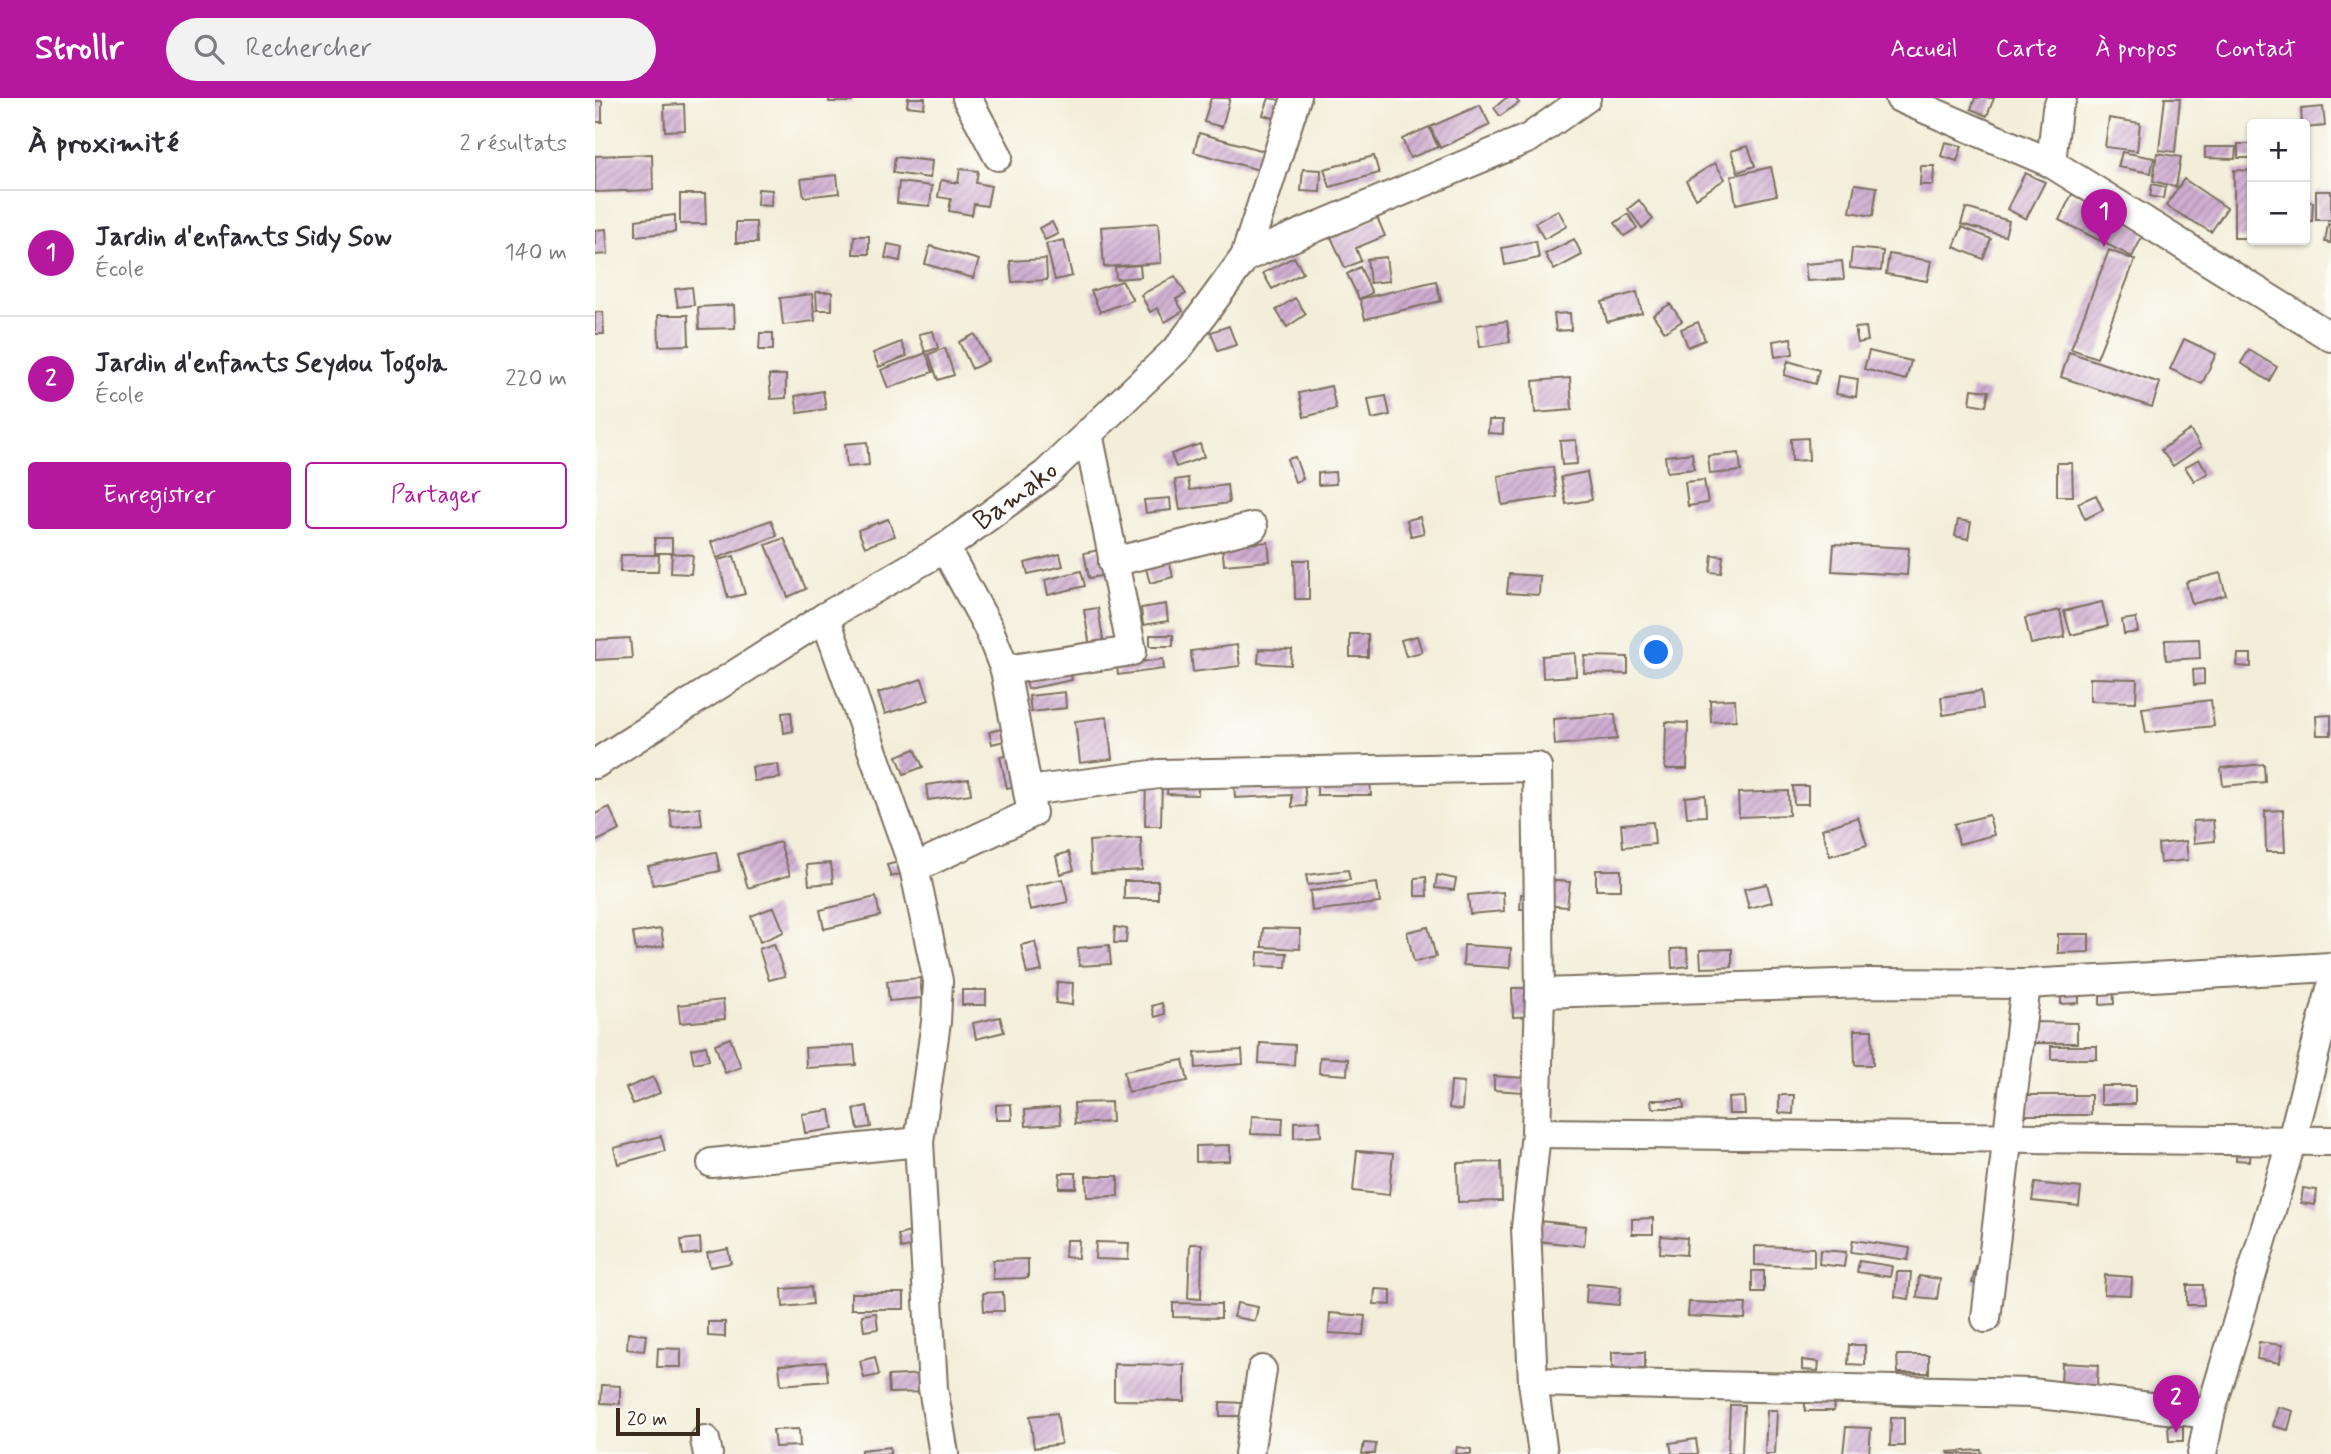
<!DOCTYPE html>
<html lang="fr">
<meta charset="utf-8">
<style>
body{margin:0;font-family:Mynerve,sans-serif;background:#f2f2f3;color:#2b2b33}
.controls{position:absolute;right:21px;top:21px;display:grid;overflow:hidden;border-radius:7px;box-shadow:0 2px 5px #0004}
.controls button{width:63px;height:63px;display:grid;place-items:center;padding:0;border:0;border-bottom:2px solid #e1e1e2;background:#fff;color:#2b2b33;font:35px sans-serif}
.scale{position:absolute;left:21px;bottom:18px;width:84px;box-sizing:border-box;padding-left:7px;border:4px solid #3b2a1e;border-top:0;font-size:19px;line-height:24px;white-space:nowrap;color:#3b2a1e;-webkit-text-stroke:5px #fdfcf7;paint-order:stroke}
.you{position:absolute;left:1062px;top:555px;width:24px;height:24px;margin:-18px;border:5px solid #fff;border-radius:50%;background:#1a73e8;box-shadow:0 0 0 10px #1a73e833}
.badge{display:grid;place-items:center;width:46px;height:46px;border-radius:50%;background:#b5179e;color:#fff;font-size:23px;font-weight:700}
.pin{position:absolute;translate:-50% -58px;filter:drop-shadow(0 2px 4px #0008)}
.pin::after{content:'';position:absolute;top:37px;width:24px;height:21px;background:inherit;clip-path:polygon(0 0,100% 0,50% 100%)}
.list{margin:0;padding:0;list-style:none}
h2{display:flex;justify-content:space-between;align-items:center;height:91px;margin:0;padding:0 28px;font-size:30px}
h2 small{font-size:23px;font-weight:400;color:#7c7c81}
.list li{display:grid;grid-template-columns:46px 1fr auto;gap:21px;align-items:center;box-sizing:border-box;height:126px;padding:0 28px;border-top:2px solid #e1e1e2}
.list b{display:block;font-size:26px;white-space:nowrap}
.list p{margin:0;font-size:23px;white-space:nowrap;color:#7c7c81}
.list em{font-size:23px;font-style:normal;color:#7c7c81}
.actions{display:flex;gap:14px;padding:21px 28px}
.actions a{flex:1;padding:16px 0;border:2px solid #b5179e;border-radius:7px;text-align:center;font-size:24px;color:#b5179e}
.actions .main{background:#b5179e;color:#fff}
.icon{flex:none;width:38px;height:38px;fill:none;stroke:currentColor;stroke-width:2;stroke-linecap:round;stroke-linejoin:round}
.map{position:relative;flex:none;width:1736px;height:1356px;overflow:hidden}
header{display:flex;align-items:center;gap:42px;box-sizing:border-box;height:98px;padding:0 35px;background:#b5179e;color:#fff}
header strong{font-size:33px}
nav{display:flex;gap:38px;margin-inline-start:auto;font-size:24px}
.search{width:490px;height:63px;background:#f2f2f3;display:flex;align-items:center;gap:18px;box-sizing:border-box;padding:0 24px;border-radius:38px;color:#7c7c81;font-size:26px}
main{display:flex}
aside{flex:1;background:#fff}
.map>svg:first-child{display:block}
.building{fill:url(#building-hatch)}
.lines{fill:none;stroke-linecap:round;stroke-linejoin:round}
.minor-casing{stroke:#7b6f5f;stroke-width:32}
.minor{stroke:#fff;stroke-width:28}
.labels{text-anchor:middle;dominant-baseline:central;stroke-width:6;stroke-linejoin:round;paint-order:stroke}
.street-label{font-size:28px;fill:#3b2a1e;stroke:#fdfcf7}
</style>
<header>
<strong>Strollr</strong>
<div class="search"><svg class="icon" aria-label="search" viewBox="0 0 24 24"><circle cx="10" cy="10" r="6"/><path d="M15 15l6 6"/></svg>Rechercher</div>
<nav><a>Accueil</a><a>Carte</a><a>À propos</a><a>Contact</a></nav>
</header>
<main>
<aside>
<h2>À proximité<small>2 résultats</small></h2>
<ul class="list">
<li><span class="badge">1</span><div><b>Jardin d'enfants Sidy Sow</b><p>École</p></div><em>140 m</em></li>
<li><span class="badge">2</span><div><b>Jardin d'enfants Seydou Togola</b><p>École</p></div><em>220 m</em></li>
</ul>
<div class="actions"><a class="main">Enregistrer</a><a>Partager</a></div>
</aside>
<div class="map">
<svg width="1736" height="1356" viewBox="0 0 1736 1356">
<defs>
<pattern id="building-hatch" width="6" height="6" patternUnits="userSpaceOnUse" patternTransform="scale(1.75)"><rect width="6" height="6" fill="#cfadd2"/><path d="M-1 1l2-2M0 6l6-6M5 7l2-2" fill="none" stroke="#a98daa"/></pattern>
</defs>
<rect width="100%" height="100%" fill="#fdfcf7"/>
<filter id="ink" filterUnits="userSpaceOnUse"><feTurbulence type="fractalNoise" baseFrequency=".0143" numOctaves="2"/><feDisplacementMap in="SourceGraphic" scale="14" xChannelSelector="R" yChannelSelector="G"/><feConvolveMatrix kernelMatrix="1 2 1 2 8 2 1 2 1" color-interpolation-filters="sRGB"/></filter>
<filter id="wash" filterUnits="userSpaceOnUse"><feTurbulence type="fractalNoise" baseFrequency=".00686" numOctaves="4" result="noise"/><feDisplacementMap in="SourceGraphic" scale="28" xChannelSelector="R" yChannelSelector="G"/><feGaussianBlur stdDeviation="1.57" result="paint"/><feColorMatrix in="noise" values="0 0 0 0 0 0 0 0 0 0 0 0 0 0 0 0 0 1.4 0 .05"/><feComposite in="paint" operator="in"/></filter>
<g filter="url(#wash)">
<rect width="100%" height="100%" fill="#f3eed9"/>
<g id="blocks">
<!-- building -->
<path class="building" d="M234,0h23v4h-23z
M313,0h17l-1,10 -17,-2z
M616,0h19l-8,29 -18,-5z
M674,0l22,4 -7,19 -21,-6z
M911,0h9l4,5 -19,13 -6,-8z
M1380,0h19l-7,18 -16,-7z
M1570,0h15l-5,54 -16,-2z
M0,3h7v21h-7z
M89,6l1,26 -20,1 -1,-26z
M885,7l10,20 -50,23 -10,-21z
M1728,9l2,19 -20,2v-4h-3l-1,-15z
M1514,20l31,5 -3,28 -32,-4z
M834,29l9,20 -28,11 -8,-19z
M604,35l76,21 -5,19 -76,-21z
M1350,44l17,4 -5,15 -16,-5z
M1643,46h14v14h-14z
M1153,48l7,20 -17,6 -7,-21z
M1610,49h31l-1,12 -30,-1z
M1527,54l32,6 -3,15 -33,-6z
M1562,55l24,4 -5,30 -23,-6z
M57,56l1,36 -58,2v-36z
M779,58l5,17 -49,14 -6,-18z
M300,59l37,4 -2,17 -37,-5z
M1120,65l10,16 -29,19 -10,-17z
M1326,68h13l-1,19h-13z
M1176,69l6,28 -41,9 -5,-28z
M365,71l18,2 -2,12 15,3 -4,20 -13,-2 -2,11 -23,-4 2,-12 -13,-2 3,-17 17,3z
M708,71l18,1 -1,22 -19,-1z
M1639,72l18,1v67h-18z
M1430,75l20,9 -19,37 -19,-10z
M242,77l2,18 -35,4 -3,-18z
M1589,81l43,29 -16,24 -45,-26z
M304,84l33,4 -2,20 -33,-3z
M1260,86l22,3 -4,29 -23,-4z
M1557,86l13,3 -2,12 -13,-3z
M163,91l14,1 -1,16 -14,-1z
M1721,93h15v29h-15z
M85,96h25l1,30h-26z
M1477,96l73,37 -13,26 -73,-37z
M1044,102l14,19 -11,9 -14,-19z
M1710,103l8,1 -1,19h-7z
M1371,110l43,13 -4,15 -44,-12z
M963,112l9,16 -23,13 -9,-16z
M1033,116l9,14 -13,8 -9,-13z
M80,117v17l-39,4v-16z
M782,119l8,19 -29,12 5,13 -16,7 -14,-31z
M141,124h20l1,21h-21z
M457,124l6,12 -13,6 -6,-12z
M563,125l3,40 -57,4 -3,-40z
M1733,126l3,1v18l-6,-1z
M1367,129l29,12 -8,20 -29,-12z
M11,131l2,25 -13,1v-25z
M259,138h15v18h-16z
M979,141l8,16 -28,15 -9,-16z
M469,142l8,36 -17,4 -9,-36z
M941,143l3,17 -34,7 -3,-17z
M293,146l14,3 -2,14 -15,-3z
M335,148l49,14 -6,18 -48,-14z
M1257,150l31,3 -2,20 -31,-3z
M1514,152l26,10 -38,98 -26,-9z
M1294,156l42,7 -4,20 -41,-7z
M699,159l9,16 -31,16 -9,-16z
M791,159l3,24 -19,2 -3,-24z
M451,161l1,21 -35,2 -2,-21z
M1247,163l2,18 -37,2 -2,-17z
M545,167l1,12 -25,2 -1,-12z
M765,169l12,26 -13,6 -12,-25z
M580,178l11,18 -10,5 7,12 -18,11 -8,-14 -7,4 -9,-17z
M527,183l11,19 -33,12 -9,-21z
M841,183l5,20 -76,18 -5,-20z
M97,189l2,18 -16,2 -3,-18z
M221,194h16v18h-15z
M1042,194l5,21 -35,9 -5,-20z
M217,196l3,27 -32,4 -3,-27z
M700,200l11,16 -19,13 -11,-17z
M1075,206l12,17 -17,11 -12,-17z
M139,207l1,23 -36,1 -1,-22z
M0,214h8l1,22h-9z
M975,215l1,17 -15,1 -2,-17z
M63,217h30l1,30 -30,1z
M912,223l3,21 -30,5 -3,-22z
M1103,224l7,18 -17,7 -7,-18z
M634,228l7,19 -18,6 -7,-19z
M1271,229l2,14 -10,2 -3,-15z
M338,233l5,17 -13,4 -6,-18z
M165,235h13v17h-14z
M380,236l13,27 -16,8 -13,-27z
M1196,240l2,16 -18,3 -2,-16z
M1589,241l32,15 -14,30 -32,-15z
M306,244l6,14 -28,11 -6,-14z
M350,250l9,27 -16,5 -9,-26z
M1654,252l28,17 -8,14 -28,-18z
M1274,253l42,10 -5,19 -42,-11z
M1474,254l91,31 -8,24 -91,-30z
M331,255l7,19 -45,16 -7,-18z
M1193,263l31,9 -4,14 -31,-9z
M174,277h17v23l-15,1z
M1244,278l19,3 -2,18 -20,-3z
M975,280l2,32 -37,3 -2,-32z
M736,288l5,23 -32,8 -5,-24z
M1377,291l17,2 -3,15 -16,-3z
M228,293l3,18 -28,4 -3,-17z
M791,298l4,19 -18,4 -4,-20z
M894,322h14v14l-15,-1z
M1595,332l11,17 -28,19 -12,-16z
M1213,340l1,22 -17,1 -1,-22z
M981,342l1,24 -15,1 -2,-24z
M272,344l2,23 -22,2 -2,-23z
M605,346l4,13 -28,10 -5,-13z
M1097,355l2,16 -27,3 -2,-16z
M1144,355l2,18 -31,3 -2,-18z
M700,359l8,22 -8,3 -8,-23z
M1604,361l9,14 -14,8 -9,-14z
M1462,365h15l1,33h-16z
M958,369l4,30 -55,8 -4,-29z
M740,374l1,12 -18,1v-12z
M992,374l5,28 -26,4 -5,-27z
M593,380l2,12 37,-5 2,18 -49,7 -5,-30z
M1109,382l4,23 -20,3 -3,-24z
M1501,397l7,15 -18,9 -7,-16z
M575,400l1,12 -25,3 -2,-13z
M825,419l4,16 -13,3 -4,-16z
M293,421l7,17 -30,11 -7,-17z
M176,422l6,16 -60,22 -6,-16z
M1363,422l13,2 -3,17 -13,-3z
M626,432l13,15 34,-3 2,19 -46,4z
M60,440h17v15h-17z
M189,440l22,51 -18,8 -22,-52z
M1239,446l75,4 -2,27 -75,-4z
M519,449l5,26 -30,5 -5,-25z
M77,455l21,2 -2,19 -20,-1z
M465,456l3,12 -35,8 -3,-11z
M26,457h38l-1,17h-38z
M1117,457l11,1 -2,17 -11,-1z
M139,458l11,38 -17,4 -10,-38z
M574,461l4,18 -23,6 -5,-18z
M699,462h15v39h-14z
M486,473l4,15 -37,9 -3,-15z
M1625,475l6,22 -34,9 -6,-22z
M914,476l31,2 -1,19 -32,-2z
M1507,504l6,24 -37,9 -7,-24z
M571,506l2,17 -25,4 -2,-17z
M503,510l6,37 -14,2 -6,-37z
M1465,512l5,27 -34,7 -6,-26z
M1541,520l2,14 -14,2 -2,-14z
M755,536h18v23h-18z
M555,537h23v11h-23z
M822,538l5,16 -16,4 -5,-16z
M35,540l2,20 -37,2v-20z
M1604,541l1,19 -34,2 -1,-20z
M642,547l3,21 -47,6 -2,-21z
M664,551l33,1 -1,15 -33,-2z
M980,555l1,23 -33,2 -1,-22z
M1643,556h13v13l-14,-1z
M990,558l43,1v17l-44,-1z
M568,561l1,10 -46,6 -1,-10z
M474,566l3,16 -44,9 -4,-15z
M1609,571v15l-10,1 -1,-15z
M1495,580l47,1 -1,23 -46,-1z
M327,581l7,21 -44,14 -7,-21z
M1386,593l2,18 -40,6 -2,-18z
M470,594l1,16 -35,4 -2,-16z
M1140,601l1,21 -25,2 -1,-22z
M1616,602l3,26 -68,7 -4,-25z
M196,614l2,19 -9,2 -2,-20z
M1020,616l2,25 -62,6 -2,-26z
M1736,617v20h-14l-1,-19z
M512,619l5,42 -32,4 -5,-42z
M1071,624l22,1 -1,46h-22z
M410,630l3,12 -16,4 -3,-12z
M320,651l8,18 -19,7 -7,-18z
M424,655l8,30 -20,5 -7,-31z
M183,666l2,14 -26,3 -2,-14z
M1669,666l1,18 -42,4 -2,-18z
M573,678l30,1v18l-31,-1z
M551,680h16l-1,48h-16z
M722,680h53l1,17h-54z
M374,681l2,15 -43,6 -2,-15z
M709,681l2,27 -14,1v-12l-57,3 -1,-16z
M1198,688h15v18h-14z
M1193,693l1,24 -50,2 -1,-24z
M1110,697l1,21 -19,1 -2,-20z
M14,709l11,23 -25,12v-28z
M105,710l2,17 -30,3 -2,-18z
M1688,712l2,42h-19l-1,-41z
M1394,717l5,20 -35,9 -5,-20z
M1263,719l9,28 -37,11 -8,-27z
M1618,722l2,21 -21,2 -1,-22z
M1058,724l2,22 -32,3 -2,-23z
M546,740l1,32 -51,3 -2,-32z
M1591,743l2,19 -28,3 -2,-19z
M185,744l10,33 -42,13 -10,-34z
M121,754l4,19 -67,14 -5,-19z
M474,754l5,18 -14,4 -4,-18z
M311,762l3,11 -18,6 -4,-12z
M236,765l2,20 -24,2 -2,-20z
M753,772l2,10 -42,5 -2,-10z
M1001,772h25v20h-25z
M842,777l19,4 -2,11 -19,-2z
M831,779l1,19h-12v-18z
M468,781l5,23 -38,8 -5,-23z
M949,782l26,2 -3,25 -25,-2z
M529,783h34v18h-34z
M782,785l3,20 -68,8 -2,-20z
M1172,786l5,18 -23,6 -5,-19z
M908,794l1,19 -34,3 -2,-19z
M926,796h15v15h-16z
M281,799l4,19 -56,13 -4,-19z
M179,809l10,25 -24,10 -9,-26z
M520,829l12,2 -1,14h-12z
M833,829l8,30 -22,5 -7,-30z
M668,830l37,1v20l-38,-2z
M66,831l3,17 -28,5 -3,-18z
M1463,836h31v18l-31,1z
M440,844l7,29 -15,3 -6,-29z
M179,846l11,32 -16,4 -10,-31z
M514,847l2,19 -32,2 -1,-18z
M869,847l47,3 -1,20 -47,-3z
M1092,850l1,18 -16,2 -1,-19z
M1137,851v18l-31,1 -1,-18z
M663,854l29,1 -1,14 -29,-1z
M325,880l2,20 -33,3 -2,-20z
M462,884l16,1 -1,22 -16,-2z
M1505,888h13l1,18 -14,1z
M1466,889h18v16l-18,1z
M917,890h26l1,28 -26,1z
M367,892h24v15h-24z
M128,902l2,19 -45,4 -2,-18z
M567,905l3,11 -10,3 -3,-11z
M405,919l4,15 -28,7 -3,-16z
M1437,924l45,1v20h-45z
M1259,932h18l1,35h-18z
M135,940l11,29 -16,6 -10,-29z
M665,945l35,2 -1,20 -35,-2z
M259,947l2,20 -50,3 -1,-20z
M111,948l3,14 -15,3 -3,-14z
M1456,948h46v13h-46z
M647,952l1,14 -47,4 -1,-15z
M725,959l28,2 -1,16 -28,-2z
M588,962l5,21 -60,11 -4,-21z
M899,978l30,2 -1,14 -29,-2z
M58,979l7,16 -27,11 -7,-16z
M856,983l13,1 -2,28 -13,-2z
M1506,988h34v18h-34z
M1184,997h15l-1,19 -14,-1z
M1419,997h77v20h-77z
M1149,999l1,17h-16l-1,-16z
M1056,1002h32l1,8h-32z
M516,1004l1,20 -37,2 -1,-21z
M416,1006l1,16h-16v-15z
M272,1008l4,21 -13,2 -4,-20z
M464,1009l2,17 -35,2 -1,-16z
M235,1012l3,19 -28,4 -3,-19z
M657,1018l31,2 -1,17 -31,-1z
M725,1023l1,15 -27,2v-16z
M66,1038l4,15 -47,13 -4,-16z
M635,1047v16l-34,1v-16z
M1642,1049l14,1 -1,13 -14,-1z
M762,1053l36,3 -4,41 -36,-4z
M906,1064l1,39 -44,1 -1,-39z
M465,1075h16v15h-17z
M491,1078h32v20l-31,1z
M1440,1085l46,5 -2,18 -47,-5z
M1708,1090l14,2 -2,15 -14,-2z
M1058,1120v16h-21v-15z
M944,1123l47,5 -2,20 -47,-5z
M320,1133l3,14 -17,4 -3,-14z
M1066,1138l26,2 -1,17 -26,-2z
M105,1140l1,15 -18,2 -2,-15z
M471,1142h13l-1,18 -13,-1z
M1258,1142l57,8 -2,12 -57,-8z
M501,1144l33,1 -1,17 -33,-1z
M595,1146h12l-1,55 -13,-1z
M1160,1148l59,2v19l-59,-2z
M133,1151l3,14 -21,4 -3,-14z
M1225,1152l26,2 -2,15 -25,-3z
M433,1161v19l-35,1v-19z
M1264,1163l33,5 -2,11 -33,-5z
M1381,1169l13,3 -4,16 -13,-3z
M1157,1173h12v21h-12z
M1302,1174h14l-2,27 -14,-2z
M1510,1177l27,2 -1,18 -27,-1z
M1324,1178l21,3 -3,20 -20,-2z
M992,1186l34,3 -2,18 -33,-3z
M1592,1187h16l1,20h-17z
M216,1189l2,17 -30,3 -1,-18z
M780,1191l16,1v15l-17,-1z
M408,1194l1,19h-20l-1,-18z
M256,1195h53v16h-53z
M1094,1204l57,2 -1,15 -57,-3z
M578,1205l48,1v14l-48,-1z
M642,1205l21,4 -3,14 -21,-4z
M281,1215l2,16 -14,2 -2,-16z
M735,1215l35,3 -2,19 -34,-2z
M113,1224h17v15l-17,-1z
M33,1235l18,2 -2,16 -17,-2z
M1664,1244l23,3 -2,18 -23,-4z
M1254,1247h16v20l-17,-1z
M63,1250l23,1v18h-24z
M1017,1254h33v17l-33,-1z
M1302,1257h32v18h-31z
M280,1259l4,18 -15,3 -4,-17z
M1207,1262l17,2 -1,9 -16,-1z
M231,1264l2,19 -47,4 -2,-20z
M1467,1265l36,2 -1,22 -36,-2z
M519,1266l71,1v36l-71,-1z
M332,1276l1,18 -39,1 -1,-17z
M1567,1285l31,7 -4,13 -30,-7z
M7,1287l18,1v18l-19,-1z
M1210,1296h28l1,17h-29z
M1294,1299l32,1v9l-33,-2z
M625,1304l24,1v13h-24z
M1135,1307h14l-2,49h-14z
M1683,1309l15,4 -5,19 -15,-4z
M1172,1312h10l-2,44h-10z
M462,1315l4,31 -27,4 -4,-32z
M1296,1320h13v28h-14z
M1573,1327h15v16h-14z
M1251,1329l25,1 -2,26h-26z
M204,1331l1,17 -25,1 -2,-17z
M1101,1341l2,15h-26l-2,-11z
M769,1345l12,1 -1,10h-13z
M295,1349v7h-29v-4z
M862,1349l14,2v5h-15z
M1386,1352l1,4h-33l-1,-2z"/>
</g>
</g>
<g filter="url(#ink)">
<use href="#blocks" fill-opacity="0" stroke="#7b6f5f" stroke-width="2"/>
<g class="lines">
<!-- minor casing -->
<g class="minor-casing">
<g id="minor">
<path d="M372,0l31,58"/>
<path d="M1305,0l151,65 280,174"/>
<path d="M1456,65l6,-54 5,-11"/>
<path d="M650,159l284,-119 57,-40"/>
<path d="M518,464l140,-35"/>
<path d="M230,519l89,251 24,113 -2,41 -17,120 14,246 11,66"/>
<path d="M410,572l127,-19 -44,-218"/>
<path id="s1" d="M0,666l230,-147 120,-69 101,-74 133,-127 66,-90 51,-159"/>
<path d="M433,693l131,-17 378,-7 3,226 -4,140 -10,95 7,154 10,72"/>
<path d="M319,770l118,-55 -27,-143 -17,-43 -43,-79"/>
<path d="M945,895l330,-10 156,1 305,-17"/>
<path d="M941,1035l795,8"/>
<path d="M117,1065l207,-21"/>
<path d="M1391,1220l40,-334"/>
<path d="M938,1284l498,11 179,21"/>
<path d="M110,1342l3,14"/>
<path d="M654,1356l13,-84"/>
<path d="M1607,1356l8,-40 82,-274 39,-151"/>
</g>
</g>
<!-- minor -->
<use href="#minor" class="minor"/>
</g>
</g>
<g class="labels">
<!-- street labels -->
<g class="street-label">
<text stroke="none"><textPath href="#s1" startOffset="499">Bamako</textPath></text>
</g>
</g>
</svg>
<div class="controls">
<button>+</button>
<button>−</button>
</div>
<div class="scale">20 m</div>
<div class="you"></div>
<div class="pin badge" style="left:1509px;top:149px">1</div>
<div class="pin badge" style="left:1581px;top:1335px">2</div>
</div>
</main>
